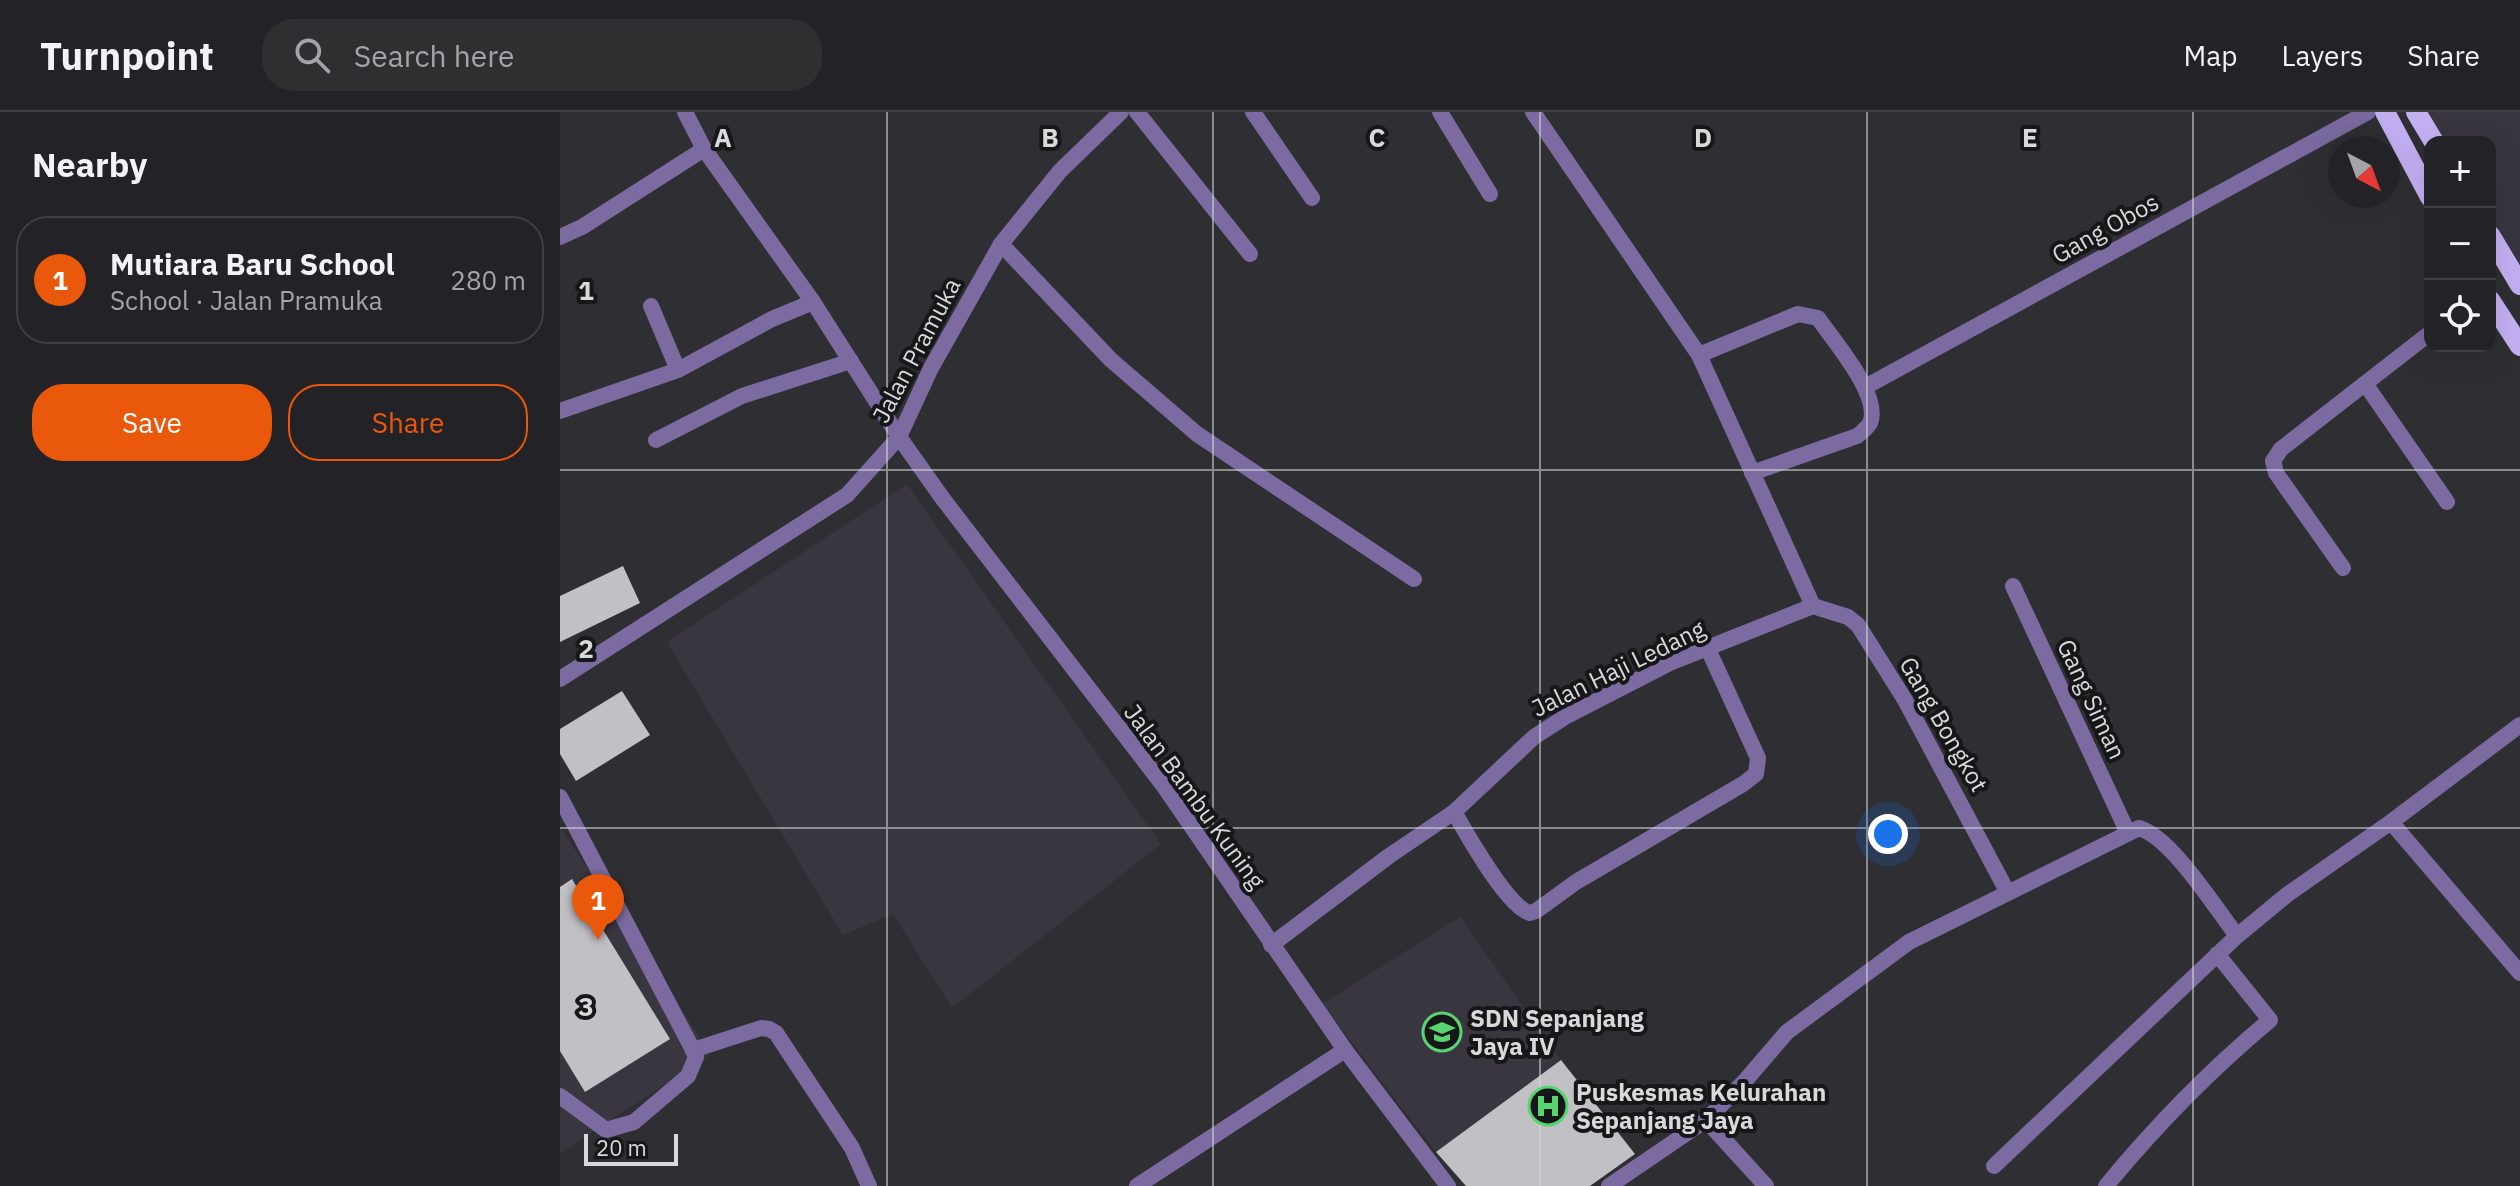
<!DOCTYPE html>
<meta charset="utf-8">
<style>
body{margin:0;font-family:"IBM Plex Sans",sans-serif;background:#2f2f32;color:#f1f3f6}
.controls{position:absolute;right:24px;top:24px;display:grid;overflow:hidden;border-radius:16px;box-shadow:0 8px 32px #0002}
.controls button{width:72px;height:72px;display:grid;place-items:center;padding:0;border:0;border-bottom:2px solid #403f43;background:#232226;color:#f1f3f6;font:40px sans-serif}
.compass{position:absolute;left:1768px;top:24px;width:72px;height:72px;border-radius:50%;background:#232226;box-shadow:0 8px 32px #0002;rotate:139deg}
.scale{position:absolute;left:24px;bottom:20px;width:94px;box-sizing:border-box;padding-left:8px;border:4px solid #d9d9db;border-top:0;font-size:22px;line-height:28px;white-space:nowrap;color:#d9d9db;-webkit-text-stroke:6px #171618;paint-order:stroke}
.you{position:absolute;left:1328px;top:722px;width:28px;height:28px;margin:-20px;border:6px solid #fff;border-radius:50%;background:#1a73e8;box-shadow:0 0 0 12px #1a73e833}
.badge{display:grid;place-items:center;width:52px;height:52px;border-radius:50%;background:#ea580c;color:#fff;font-size:26px;font-weight:700}
.pin{position:absolute;translate:-50% -66px;filter:drop-shadow(0 2px 4px #0008)}
.pin::after{content:'';position:absolute;top:42px;width:28px;height:24px;background:inherit;clip-path:polygon(0 0,100% 0,50% 100%)}
.list{margin:0;padding:0;list-style:none}
h2{display:flex;justify-content:space-between;align-items:center;height:104px;margin:0;padding:0 32px;font-size:34px}
h2 small{font-size:26px;font-weight:400;color:#a3a4a7}
.list li{display:grid;grid-template-columns:52px 1fr auto;gap:24px;align-items:center;box-sizing:border-box;height:128px;margin:0 16px 16px;padding:0 16px;border:2px solid #403f43;border-radius:32px}
.list b{display:block;font-size:30px;white-space:nowrap}
.list p{margin:0;font-size:26px;white-space:nowrap;color:#a3a4a7}
.list em{font-size:26px;font-style:normal;color:#a3a4a7}
.actions{display:flex;gap:16px;padding:24px 32px}
.actions a{flex:1;padding:18px 0;border:2px solid #ea580c;border-radius:32px;text-align:center;font-size:28px;color:#ea580c}
.actions .main{background:#ea580c;color:#fff}
.icon{flex:none;width:44px;height:44px;fill:none;stroke:currentColor;stroke-width:2;stroke-linecap:round;stroke-linejoin:round}
.map{position:relative;flex:none;width:1960px;height:1074px;overflow:hidden}
header{display:flex;align-items:center;gap:48px;box-sizing:border-box;height:112px;padding:0 40px;background:#232226;border-bottom:2px solid #403f43}
header strong{font-size:38px}
nav{display:flex;gap:44px;margin-inline-start:auto;font-size:28px}
.search{width:560px;height:72px;background:#2f2f32;display:flex;align-items:center;gap:20px;box-sizing:border-box;padding:0 28px;border-radius:32px;color:#a3a4a7;font-size:30px}
main{display:flex}
aside{flex:1;background:#232226}
.map>svg:first-child{display:block}
.built{fill:#393640}
.building{fill:#c1c0c5}
.lines{fill:none;stroke-linecap:round;stroke-linejoin:round}
.service{stroke:#7b6ba1;stroke-width:16}
.minor{stroke:#7b6ba1;stroke-width:16}
.tertiary{stroke:#7b6ba1;stroke-width:16}
.primary{stroke:#c3b0f2;stroke-width:20}
.grid{fill:none;stroke:#d9d9db;stroke-width:2;stroke-opacity:0.55}
.labels{text-anchor:middle;dominant-baseline:central;stroke-width:8;stroke-linejoin:round;paint-order:stroke}
.street-label{font-size:24px;fill:#d9d9db;stroke:#171618}
.poi-label{font-size:24px;font-weight:bold;fill:#d9d9db;stroke:#171618;text-anchor:start}
.grid-label{font-size:26px;text-anchor:middle;font-weight:bold;fill:#d9d9db;stroke:#171618;stroke-width:8;stroke-linejoin:round;paint-order:stroke}
</style>
<header>
<strong>Turnpoint</strong>
<div class="search"><svg class="icon" aria-label="search" viewBox="0 0 24 24"><circle cx="10" cy="10" r="6"/><path d="M15 15l6 6"/></svg>Search here</div>
<nav><a>Map</a><a>Layers</a><a>Share</a></nav>
</header>
<main>
<aside>
<h2>Nearby<small></small></h2>
<ul class="list">
<li><span class="badge">1</span><div><b>Mutiara Baru School</b><p>School · Jalan Pramuka</p></div><em>280 m</em></li>
</ul>
<div class="actions"><a class="main">Save</a><a>Share</a></div>
</aside>
<div class="map">
<svg width="1960" height="1074" viewBox="0 0 1960 1074">
<rect width="100%" height="100%" fill="#2f2e32"/>
<!-- built -->
<path class="built" d="M1856,0h104v173l-30,-50v-93h-56z
M347,372l254,360 -209,164 -59,-94 -50,21 -176,-293z
M0,715l151,227 -151,100z
M900,805l101,143 -125,92 -114,-148z"/>
<!-- building -->
<path class="building" d="M63,454l17,37 -80,39v-46z
M62,579l28,44 -74,46 -16,-27v-25z
M12,767l98,160 -85,53 -25,-41v-164z
M1001,948l74,94 -45,32h-124l-30,-34z"/>
<g class="lines">
<!-- service -->
<path class="service" d="M577,0l113,142
M693,0l59,86
M0,125l22,-10 122,-78
M441,132l110,116 86,74 217,145
M91,194l27,64
M1806,273l81,117
M0,299l118,-41 94,-51 41,-17
M96,328l86,-44 109,-35
M1783,456l-67,-95 -3,-12 8,-12 149,-116
M0,984l46,34 28,-8 54,-46 8,-19 -3,-7"/>
<!-- minor -->
<path class="minor" d="M125,0l19,37 109,153 86,135
M880,0l50,82
M973,0l166,243 114,251
M1139,243l99,-41 20,4c15,22 64,78 52,105 -3,5 -9,10 -13,13l-105,37
M1305,275l503,-275
M1453,474l115,247
M1253,494l35,11 10,8 47,75 103,193
M0,685l133,253 68,-22 8,1 7,4 76,115 17,38
M894,700c13,22 53,95 76,101l6,-2 40,-29 167,-98 13,-10 2,-16 -50,-109
M1831,710l129,151
M711,833l118,-89 65,-44 80,-75 31,-20 107,-55 141,-56
M1146,1008l60,66
M1434,1054l243,-230 51,-42 103,-72 129,-97
M577,1074l208,-136
M1049,1074l97,-66 38,-38 43,-50 122,-90 230,-114c32,9 76,79 98,108
M1546,1074c51,-62 103,-115 164,-166l-53,-66"/>
<!-- tertiary -->
<path class="tertiary" d="M339,325l44,62 220,286 182,265 103,136
M0,567l287,-184 52,-58 32,-69 70,-124 59,-73 61,-59"/>
<!-- primary -->
<path class="primary" d="M1825,0l45,85
M1856,0l18,30
M1930,123l30,50
M1930,188l30,46"/>
</g>
<!-- grid -->
<path class="grid" d="M327,0v1074M653,0v1074M980,0v1074M1307,0v1074M1633,0v1074M0,358h1960M0,716h1960"/>
<!-- icons -->
<defs>
<g id="school-ring" transform="scale(2)"><circle r="9.5" fill="#171618" stroke="#58d570" stroke-width="1.5"/><path d="M0-5L7-2L0 1L-7-2ZM-4 1L0 2.5L4 1V4Q0 6-4 4Z" fill="#58d570"/></g>
<g id="hospital-ring" transform="scale(2)"><circle r="9.5" fill="#171618" stroke="#58d570" stroke-width="1.5"/><path d="M-5-5h3v3.5h4V-5h3V5h-3V1.5h-4V5h-3Z" fill="#58d570"/></g>
</defs>
<g fill-rule="evenodd">
<use href="#school-ring" x="882" y="920"/>
<use href="#hospital-ring" x="988" y="994"/>
</g>
<g class="labels">
<!-- street labels -->
<g class="street-label">
<text transform="translate(1545 116) rotate(-29)">Gang Obos</text>
<text transform="translate(356 238) rotate(-62)">Jalan Pramuka</text>
<text transform="translate(1058 556) rotate(-26)">Jalan Haji Ledang</text>
<text transform="translate(1532 587) rotate(65)">Gang Siman</text>
<text transform="translate(1384 612) rotate(60)">Gang Bongkot</text>
<text transform="translate(635 684) rotate(54)">Jalan Bambu Kuning</text>
</g>
<!-- poi labels -->
<g class="poi-label">
<text x="910" y="906">SDN Sepanjang<tspan x="910" dy="28">Jaya IV</tspan></text>
<text x="1016" y="980">Puskesmas Kelurahan<tspan x="1016" dy="28">Sepanjang Jaya</tspan></text>
</g>
</g>
<g class="grid-label">
<text x="163" y="35">A</text>
<text x="490" y="35">B</text>
<text x="817" y="35">C</text>
<text x="1143" y="35">D</text>
<text x="1470" y="35">E</text>
<text x="26" y="188">1</text>
<text x="26" y="546">2</text>
<text x="26" y="904">3</text>
</g>
</svg>
<div class="controls">
<button>+</button>
<button>−</button>
<button><svg class="icon" aria-label="locate" viewBox="0 0 24 24"><circle cx="12" cy="12" r="6"/><path d="M12 2v4M12 18v4M2 12h4M18 12h4"/></svg></button>
</div>
<svg class="compass" viewBox="-18 -18 36 36"><path d="M0-13l5 13h-10z" fill="#e53935"/><path d="M0 13l5-13h-10z" fill="#a3a4a7"/></svg>
<div class="scale">20 m</div>
<div class="you"></div>
<div class="pin badge" style="left:38px;top:828px">1</div>
</div>
</main>
